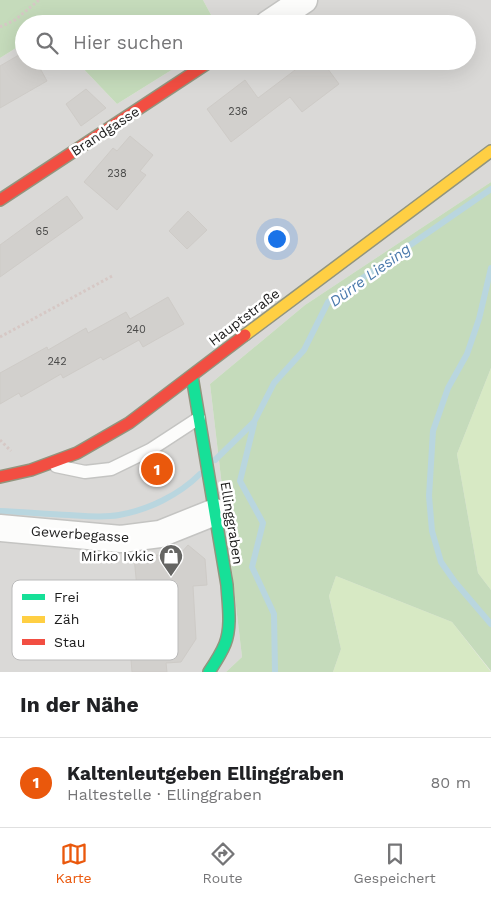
<!DOCTYPE html>
<html lang="de">
<meta charset="utf-8">
<style>
body{margin:0;font-family:"Work Sans",sans-serif;background:#f6f6f6;color:#202124}
.you{position:absolute;left:276px;top:238px;width:18px;height:18px;margin:-12px;border:4px solid #fff;border-radius:50%;background:#1a73e8;box-shadow:0 0 0 8px #1a73e833}
.badge{display:grid;place-items:center;width:32px;height:32px;border-radius:50%;background:#ea580c;color:#fff;font-size:16px;font-weight:700}
.pin{position:absolute;translate:-50% -50%;border:2px solid #fff;box-shadow:0 1px 5px #0006}
.list{margin:0;padding:0;list-style:none}
h2{display:flex;justify-content:space-between;align-items:center;height:65px;margin:0;padding:0 20px;font-size:21px}
h2 small{font-size:16px;font-weight:400;color:#757577}
.list li{display:grid;grid-template-columns:32px 1fr auto;gap:15px;align-items:center;box-sizing:border-box;height:90px;padding:0 20px;border-top:1px solid #e0e0e0}
.list b{display:block;font-size:19px;white-space:nowrap}
.list p{margin:0;font-size:16px;white-space:nowrap;color:#757577}
.list em{font-size:16px;font-style:normal;color:#757577}
.icon{flex:none;width:28px;height:28px;fill:none;stroke:currentColor;stroke-width:2;stroke-linecap:round;stroke-linejoin:round}
.map{position:relative;flex:none;width:491px;height:672px;overflow:hidden}
.search{position:absolute;background:#fff;box-shadow:0 5px 20px #0002;left:15px;right:15px;top:15px;height:55px;display:flex;align-items:center;gap:12px;box-sizing:border-box;padding:0 18px;border-radius:28px;color:#757577;font-size:19px}
.sheet{height:155px;background:#fff}
nav{display:flex;justify-content:space-around;align-items:center;box-sizing:border-box;height:70px;border-top:1px solid #e0e0e0;background:#fff;font-size:14px;color:#757577}
nav a{display:grid;justify-items:center;gap:2px}
nav .on{color:#ea580c}
.map>svg:first-child{display:block}
.residential{fill:#dad9d7}
.grass{fill:#d7e9c4}
.forest{fill:#c5dbbb}
.lines{fill:none;stroke-linecap:round;stroke-linejoin:round}
.stream{stroke:#b9d6df;stroke-width:6}
.building{fill:#d2d0cd;stroke:#cecbc7}
.lane-casing{stroke:#c4c4c2;stroke-width:15}
.street-casing{stroke:#c4c4c2;stroke-width:29}
.fast-casing{stroke:#92957e;stroke-width:14}
.slow-casing{stroke:#92957e;stroke-width:14}
.jam-casing{stroke:#92957e;stroke-width:14}
.path{stroke:#d6c8c5;stroke-width:3;stroke-dasharray:2.5 2.5;stroke-linecap:butt}
.lane{stroke:#fcfcfb;stroke-width:12}
.street{stroke:#fcfcfb;stroke-width:26}
.fast{stroke:#16e098;stroke-width:11}
.slow{stroke:#ffcf43;stroke-width:11}
.jam{stroke:#f24e42;stroke-width:11}
.labels{text-anchor:middle;dominant-baseline:central;stroke-width:5;stroke-linejoin:round;paint-order:stroke}
.number-label{font-size:11px;fill:#4a4a49}
.street-label{font-size:14px;fill:#1d1d1d;stroke:#fff}
.poi-label{font-size:14px;fill:#1d1d1d;stroke:#fff;text-anchor:end}
.water-label{font-size:15px;font-style:italic;fill:#4a79ac;stroke:#fff}
.key{fill:#fff;stroke:#bbb;stroke-width:1}
.key-label{font-size:14px;fill:#1d1d1d}
</style>
<div class="map">
<svg width="491" height="672" viewBox="0 0 491 672">
<rect width="100%" height="100%" fill="#ebeae6"/>
<!-- residential -->
<path class="residential" d="M203,0h288v182l-186,123 -95,79 32,273 -16,15h-226v-614l24,-15v18h52l41,43 69,-43h281v-37h-251z"/>
<!-- grass -->
<path class="grass" d="M491,368v222l-13,-17 -21,-119z
M336,576l116,46 39,50h-158l8,-23 -12,-53z"/>
<!-- forest -->
<path class="forest" d="M0,0h203l13,24h-192v19l-24,15z
M76,61h110l-69,43z
M491,182v186l-34,86 21,119 13,17v81l-39,-49 -116,-46 -7,20 12,53 -8,23h-107l16,-15 -32,-273 95,-79z"/>
<g class="lines">
<!-- stream -->
<path class="stream" d="M491,268l-12,51 -12,35 -19,34 -15,43 -4,65 3,35 9,31 14,20 36,42
M254,424l-14,57 23,42 -11,44 22,47 1,58
M215,460l39,-38 20,-39 30,-33 24,-48 163,-113
M0,511c23,1 46,3 69,4 16,1 34,3 50,0 29,-5 60,-20 81,-41"/>
</g>
<!-- building -->
<path class="building" d="M24,52v9h12l11,20 -47,27v-42z
M307,61h15l17,23 -37,28 -12,-15 -59,45 -24,-33 38,-29 13,18z
M86,89l20,19 -25,18 -15,-22z
M130,136l23,19 -13,16 6,4 -29,35 -33,-28 29,-34 4,3z
M67,196l16,22 -83,59v-32z
M188,211l19,19 -20,19 -18,-18z
M168,297l16,27 -41,23 -4,-7 -36,20 -2,-3 -38,21 -2,-4 -40,23 -2,-4 -19,11v-31l47,-26 1,3 38,-22 2,5 38,-21 4,7z
M188,545l17,14 2,26 -14,1 3,53 -15,23 -15,1 1,9h-35l-4,-49 37,-3 -2,-35 -26,3 -3,-31 47,-4z"/>
<g class="lines">
<!-- lane casing -->
<g class="lane-casing">
<path id="lane" d="M56,466l29,6 26,-3 39,-19 49,-32"/>
</g>
<!-- street casing -->
<g class="street-casing">
<path id="street" d="M268,24l36,-24
M0,528l121,11 39,-5 55,-22"/>
</g>
<!-- fast casing -->
<g class="fast-casing">
<path id="fast" d="M192,376l35,209c1,19 5,41 -2,59 -4,10 -10,19 -16,28"/>
</g>
<!-- slow casing -->
<g class="slow-casing">
<path id="slow" d="M245,335l246,-184"/>
</g>
<!-- jam casing -->
<g class="jam-casing">
<path id="jam" d="M0,200l211,-139
M0,477l31,-7 46,-17 52,-30 116,-88"/>
</g>
<!-- path -->
<path class="path" d="M0,27l15,-7 24,-20
M0,337l114,-62
M0,440l11,11"/>
<!-- lane -->
<use href="#lane" class="lane"/>
<!-- street -->
<use href="#street" class="street"/>
<!-- fast -->
<use href="#fast" class="fast"/>
<!-- slow -->
<use href="#slow" class="slow"/>
<!-- jam -->
<use href="#jam" class="jam"/>
</g>
<!-- icons -->
<defs>
<g id="shop-pin" transform="scale(1.25)"><path d="M0 17L-7.5 6A9.5 9.5 0 1 1 7.5 6Z" fill="#656563" stroke="#fff"/><path d="M-5-2.5h2.3a2.7 3.5 0 0 1 5.4 0H5L5.5 6h-11ZM-1.5-2.5h3a1.5 2.3 0 0 0-3 0Z" fill="#fff"/></g>
</defs>
<g fill-rule="evenodd">
<use href="#shop-pin" x="171" y="556"/>
</g>
<g class="labels">
<!-- number labels -->
<g class="number-label">
<text x="238" y="111">236</text>
<text x="117" y="173">238</text>
<text x="42" y="231">65</text>
<text x="136" y="329">240</text>
<text x="57" y="361">242</text>
</g>
<!-- street labels -->
<g class="street-label">
<text transform="translate(105 131) rotate(-33)">Brandgasse</text>
<text transform="translate(244 317) rotate(-37)">Hauptstraße</text>
<text transform="translate(232 523) rotate(81)">Ellinggraben</text>
<text transform="translate(80 534) rotate(4)">Gewerbegasse</text>
</g>
<!-- poi labels -->
<g class="poi-label">
<text x="154" y="556">Mirko Ivkic</text>
</g>
<!-- water labels -->
<g class="water-label">
<text transform="translate(370 275) rotate(-36)">Dürre Liesing</text>
</g>
</g>
<!-- legend -->
<rect x="12" y="580" width="166" height="80" rx="8" class="key"/>
<rect x="22" y="594" width="23" height="6" fill="#16e098"/>
<rect x="22" y="616" width="23" height="7" fill="#ffcf43"/>
<rect x="22" y="639" width="23" height="6" fill="#f24e42"/>
<g class="key-label">
<text x="54" y="602">Frei</text>
<text x="54" y="624">Zäh</text>
<text x="54" y="647">Stau</text>
</g>
</svg>
<div class="you"></div>
<div class="pin badge" style="left:157px;top:469px">1</div>
<div class="search"><svg class="icon" aria-label="search" viewBox="0 0 24 24"><circle cx="10" cy="10" r="6"/><path d="M15 15l6 6"/></svg>Hier suchen</div>
</div>
<section class="sheet">
<h2>In der Nähe<small></small></h2>
<ul class="list">
<li><span class="badge">1</span><div><b>Kaltenleutgeben Ellinggraben</b><p>Haltestelle · Ellinggraben</p></div><em>80 m</em></li>
</ul>
</section>
<nav>
<a class="on"><svg class="icon" aria-label="map" viewBox="0 0 24 24"><path d="M3 6l6-2 6 2 6-2v14l-6 2-6-2-6 2zM9 4v14M15 6v14"/></svg>Karte</a>
<a><svg class="icon" aria-label="directions" viewBox="0 0 24 24"><path d="M12 3l9 9-9 9-9-9zM9 14v-3h6M13 9l2 2-2 2"/></svg>Route</a>
<a><svg class="icon" aria-label="saved" viewBox="0 0 24 24"><path d="M7 4h10v16l-5-4-5 4z"/></svg>Gespeichert</a>
</nav>
